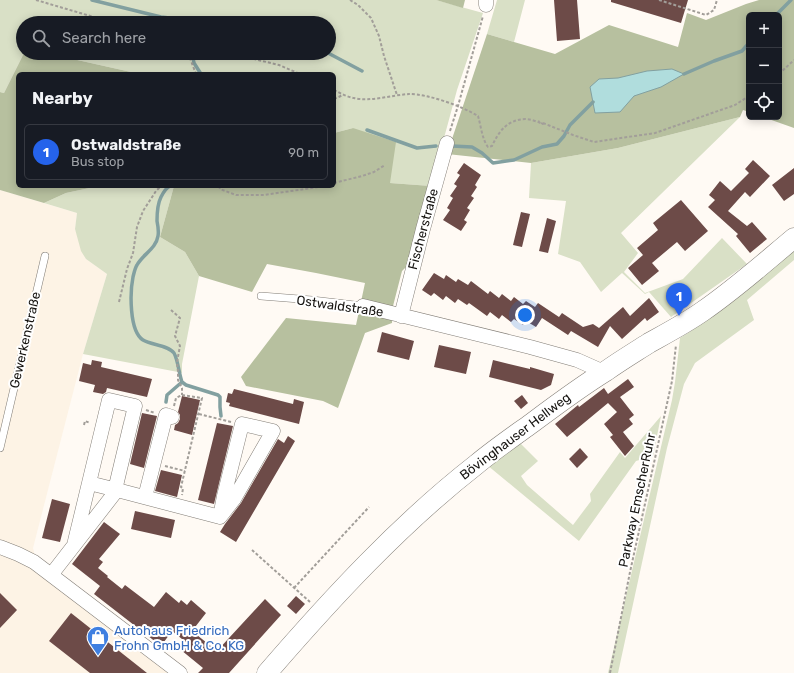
<!DOCTYPE html>
<meta charset="utf-8">
<style>
body{margin:0;font-family:Rubik,sans-serif;background:#20242c;color:#f1f3f6}
.controls{position:absolute;right:12px;top:12px;display:grid;overflow:hidden;border-radius:6px;box-shadow:0 2px 10px #0003}
.controls button{width:36px;height:36px;display:grid;place-items:center;padding:0;border:0;border-bottom:1px solid #363941;background:#171b24;color:#f1f3f6;font:20px sans-serif}
.you{position:absolute;left:525px;top:315px;width:14px;height:14px;margin:-10px;border:3px solid #fff;border-radius:50%;background:#1a73e8;box-shadow:0 0 0 6px #1a73e833}
.badge{display:grid;place-items:center;width:26px;height:26px;border-radius:50%;background:#2563eb;color:#fff;font-size:13px;font-weight:700}
.pin{position:absolute;translate:-50% -33px;filter:drop-shadow(0 1px 2px #0008)}
.pin::after{content:'';position:absolute;top:21px;width:14px;height:12px;background:inherit;clip-path:polygon(0 0,100% 0,50% 100%)}
.list{margin:0;padding:0;list-style:none}
h2{display:flex;justify-content:space-between;align-items:center;height:52px;margin:0;padding:0 16px;font-size:17px}
h2 small{font-size:13px;font-weight:400;color:#9ea1a6}
.list li{display:grid;grid-template-columns:26px 1fr auto;gap:12px;align-items:center;box-sizing:border-box;height:56px;margin:0 8px 8px;padding:0 8px;border:1px solid #363941;border-radius:6px}
.list b{display:block;font-size:15px;white-space:nowrap}
.list p{margin:0;font-size:13px;white-space:nowrap;color:#9ea1a6}
.list em{font-size:13px;font-style:normal;color:#9ea1a6}
.icon{flex:none;width:22px;height:22px;fill:none;stroke:currentColor;stroke-width:2;stroke-linecap:round;stroke-linejoin:round}
.map{position:relative;flex:none;width:794px;height:673px;overflow:hidden}
.search{position:absolute;background:#171b24;box-shadow:0 2px 10px #0003;left:16px;top:16px;width:320px;height:44px;display:flex;align-items:center;gap:10px;box-sizing:border-box;padding:0 14px;border-radius:22px;color:#9ea1a6;font-size:15px}
.panel{position:absolute;background:#171b24;box-shadow:0 2px 10px #0003;left:16px;top:72px;width:320px;height:116px;border-radius:6px}
.map>svg:first-child{display:block}
.built{fill:#fdf3e5}
.green{fill:#d9e0c6}
.forest{fill:#b7c09f}
.water{fill:#b0dddd;stroke:#82a0a0}
.lines{fill:none;stroke-linecap:round;stroke-linejoin:round}
.stream{stroke:#82a0a0;stroke-width:3.5}
.building{fill:#6d4b48}
.lane-casing{stroke:#827d76;stroke-width:8}
.street-casing{stroke:#827d76;stroke-width:15}
.secondary-casing{stroke:#827d76;stroke-width:21}
.path{stroke:#a29e99;stroke-width:2;stroke-dasharray:3 2;stroke-linecap:butt}
.lane{stroke:#fff;stroke-width:7}
.street{stroke:#fff;stroke-width:14}
.secondary{stroke:#fff;stroke-width:20}
.labels{text-anchor:middle;dominant-baseline:central;stroke-width:4;stroke-linejoin:round;paint-order:stroke}
.street-label{font-size:13px;fill:#151310;stroke:#fff}
.shop-label{font-size:13px;fill:#366cbe;stroke:#fff;text-anchor:start}
</style>
<div class="map">
<svg width="794" height="673" viewBox="0 0 794 673">
<rect width="100%" height="100%" fill="#fffaf4"/>
<!-- built -->
<path class="built" d="M0,190l77,23 -2,16 11,30 21,15 -24,80 -50,194 6,23 139,102h-178z"/>
<!-- green -->
<path class="green" d="M0,0h436l47,13 -26,77 -26,96 -41,-3 -37,-55 -19,5v-59h-194l-94,-21h283v-30h-306v30h1l-20,40 -4,-1z
M497,0h28l-11,42 -27,-8z
M740,117l-119,116 17,20 -14,19 21,21 38,-14 39,-41 25,26 -76,53 -22,-25 -4,2 -23,-21 -21,19 -21,-30 -22,-8 8,-53 -37,-3 2,-35 87,-15z
M99,186l42,2 2,-2h31l-14,51 25,15 14,24 -17,88v9l-4,-1 -95,-18 24,-80 -21,-15 -5,-8 -6,-22 2,-16 -33,-10 22,-10z
M794,246v14l-47,40 7,20 -59,43 -11,21 -17,64 -49,225h-10l64,-273 3,-18 5,-44 11,-7 -1,-3z
M661,416l-8,40 -17,5 -57,80 -92,-76 32,-23 19,19 -17,15 6,9 46,40 18,-24 -1,-7 30,-42 5,6z"/>
<!-- forest -->
<path class="forest" d="M436,0h29l-2,8z
M759,0h35v128l-31,-11h16v-102h-30v97l-6,-2 -3,7 -122,31 -87,15 -84,-9 40,-120 68,20 54,-29 69,22 9,-34 19,7 40,-16z
M24,53h22l94,21h-122v112h125l-2,2 -42,-2 -33,7 -22,10 -44,-13v-98l4,1z
M353,128l43,14 -6,41 41,3 -20,76 -9,9 -9,35 -1,17 -27,10 -27,75 -15,-7 -77,-15 -5,-9 45,-59 70,7 9,-42 -49,-10 -49,-9 -15,28 -53,-16 -14,-24 -25,-15 14,-51h160v-53z"/>
<!-- water -->
<path class="water" d="M672,69l12,5 -23,13 -27,9 -14,16 -25,1 -5,-26 9,-8 19,-1 29,-7z"/>
<g class="lines">
<!-- stream -->
<path class="stream" d="M92,0l69,17 52,6
M776,15l15,-15
M192,53l2,10 7,11
M328,53l34,18
M684,74l30,-13 28,-10 7,-8
M367,130l50,18 19,-2
M452,146l20,1 10,6 11,10 21,-3 28,-13 15,-3 7,-8 6,-11 23,-23
M170,186c-4,2 -7,7 -9,11 -4,8 -4,16 -4,24 1,5 2,10 1,15 -2,13 -15,18 -21,29 -2,3 -3,8 -4,12 -3,15 -4,54 10,63 8,5 25,5 31,13 4,7 5,21 8,29l4,3 32,10 2,2v10l1,9
M166,402l1,-7 15,-13"/>
</g>
<!-- building -->
<path class="building" d="M554,0h23l3,39 -23,2z
M611,0h77l-7,23 -70,-21z
M753,160l17,16 -20,21 -5,-5 -17,19 19,15 5,-4 15,17 -17,14 -14,-17 2,-2 -30,-27 7,-7 -6,-5 11,-14 11,10 18,-18 -4,-4z
M464,163l17,12 -6,10 2,2 -6,9 3,2 -7,10 3,2 -6,10 3,2 -6,9 -18,-11 7,-10 -3,-2 6,-10 -3,-2 7,-10 -3,-2 6,-9 -3,-2z
M794,168v26l-10,7 -12,-16z
M681,200l27,31 -23,20 -8,-9 -25,21 7,8 -17,14 -14,-17 15,-13 -6,-7 21,-18 -5,-7z
M521,212l9,2 -8,33 -9,-2z
M547,218l9,3 -8,32 -9,-2z
M434,273l10,6 2,-4 10,7 2,-3 10,6 3,-4 17,13 2,-3 9,7 3,-4 9,7 3,-4 9,7 3,-3 9,6 3,-4 21,14 3,-4 21,14 10,-3 6,4 24,-21 7,9 19,-18 10,14 -12,9 -2,-3 -23,21 -12,-13 -12,21 -27,-16 -3,4 -26,-17 -6,9 -10,-6 -3,4 -9,-6 -3,3 -9,-7 -3,4 -9,-7 -3,4 -18,-13 -2,2 -9,-6 -3,4 -9,-7 -3,4 -9,-7 -3,3 -9,-6z
M382,332l32,9 -5,19 -32,-8z
M439,345l32,7 -5,22 -32,-7z
M92,360l10,2 -1,5 51,12 -5,18 -40,-9 -1,4 -3,2 -10,-2 2,-7 -16,-4 4,-18 8,2z
M493,360l37,9v-2l24,7 -3,11 -10,5 -52,-13z
M628,379l6,8 -14,10 14,18 -5,4 4,5 -10,8 11,14 -9,10 -15,-19 3,-2 -9,-11 13,-12 -9,-9 -41,34 -12,-13 23,-19 1,2 25,-19 4,6z
M234,389l59,15 1,-5 10,3 -5,22 -70,-18 1,-3 -4,-1 2,-9 4,1z
M522,395l6,8 -7,6 -7,-8z
M182,396l18,4 -8,35 -18,-5 1,-5 3,-2 2,-4v-4l-2,-3z
M142,413l15,3 -13,52 -14,-4z
M217,423l16,3 -19,78 -16,-4z
M288,436l7,5 -59,101 -16,-10 5,-8 16,-21 37,-64 6,4z
M580,448l8,9 -11,11 -8,-9z
M161,470l21,5 -5,22 -22,-6z
M52,499l18,5 -10,38 -18,-4z
M135,511l40,9 -4,18 -40,-9z
M104,522l16,12 -21,25 4,3 -5,6 10,8 -1,1 15,12 3,-4 29,22 12,-15 13,11 2,-3 6,5 4,-5 15,13 -14,18 25,20 48,-52 16,16 -52,58h-31l5,-5 -22,-18 6,-7 -15,-12 -11,15 -67,-52 6,-8 -28,-22z
M0,593l17,17 -17,18z
M296,596l9,8 -9,10 -9,-8z
M71,613l76,60h-57l-41,-32z"/>
<g class="lines">
<!-- lane casing -->
<g class="lane-casing">
<path id="lane" d="M261,296l51,4 51,6
M0,448l45,-192"/>
</g>
<!-- street casing -->
<g class="street-casing">
<path id="street" d="M486,5v-5
M363,306l167,41 47,13 27,12
M401,316l22,-87 24,-86
M89,483l20,-83 26,6 -20,84
M145,497l21,-82 6,2
M75,541l14,-58 28,7
M0,547l18,7 16,8 146,111
M51,575l66,-85 103,27 14,-18 39,-68 -31,-7 -18,72 -4,21"/>
</g>
<!-- secondary casing -->
<g class="secondary-casing">
<path id="secondary" d="M267,673c64,-74 133,-149 210,-209 18,-15 37,-28 55,-41 24,-18 48,-36 74,-52 14,-10 29,-19 43,-28 18,-10 37,-20 54,-32 32,-22 61,-48 91,-73"/>
</g>
<!-- path -->
<path class="path" d="M36,0l78,23
M350,0l8,5 13,13 8,18 5,20 13,39
M659,0l47,15 8,-5 3,-10
M188,53l8,21
M229,53l50,12 21,9
M779,74l15,-14
M334,90c6,3 13,7 20,8 16,4 38,-3 55,-4 19,0 53,12 69,22 3,10 4,23 10,31l4,-1c7,-15 15,-26 33,-27 6,0 13,3 18,5l-5,-3
M334,99l9,-4
M543,123l30,12 21,7 61,-9 80,-28 14,-9
M450,131l8,-25 25,-90
M334,183l28,-7 12,-4 11,-7
M219,186l1,3 16,6h28l61,-9
M119,302l8,-33 6,-16 4,-26 6,-16 13,-20 5,-5
M171,310l9,8 -5,18 5,10 -3,16 1,10v8l4,8v7
M174,406l2,-8 6,-3 20,3 -21,89 2,1 -1,7
M146,410l9,3
M199,414l32,8
M84,425l1,-4 5,2
M165,466l20,5
M252,550l58,52
M294,588l75,-81
M610,673l20,-101 42,-191 4,-36"/>
<!-- lane -->
<use href="#lane" class="lane"/>
<!-- street -->
<use href="#street" class="street"/>
<!-- secondary -->
<use href="#secondary" class="secondary"/>
</g>
<!-- icons -->
<defs>
<g id="shop-pin" transform="scale(1.15)"><path d="M0 17L-7.5 6A9.5 9.5 0 1 1 7.5 6Z" fill="#3f7fe0" stroke="#fff"/><path d="M-5-2.5h2.3a2.7 3.5 0 0 1 5.4 0H5L5.5 6h-11ZM-1.5-2.5h3a1.5 2.3 0 0 0-3 0Z" fill="#fff"/></g>
</defs>
<g fill-rule="evenodd">
<use href="#shop-pin" x="98" y="637"/>
</g>
<g class="labels">
<!-- street labels -->
<g class="street-label">
<text transform="translate(423 229) rotate(-75)">Fischerstraße</text>
<text transform="translate(340 306) rotate(8)">Ostwaldstraße</text>
<text transform="translate(25 340) rotate(-77)">Gewerkenstraße</text>
<text transform="translate(515 436) rotate(-37)">Bövinghauser Hellweg</text>
<text transform="translate(637 500) rotate(-78)">Parkway EmscherRuhr</text>
</g>
<!-- shop labels -->
<g class="shop-label">
<text x="114" y="630">Autohaus Friedrich<tspan x="114" dy="15">Frohn GmbH &amp; Co. KG</tspan></text>
</g>
</g>
</svg>
<div class="controls">
<button>+</button>
<button>−</button>
<button><svg class="icon" aria-label="locate" viewBox="0 0 24 24"><circle cx="12" cy="12" r="6"/><path d="M12 2v4M12 18v4M2 12h4M18 12h4"/></svg></button>
</div>
<div class="you"></div>
<div class="pin badge" style="left:679px;top:316px">1</div>
<div class="search"><svg class="icon" aria-label="search" viewBox="0 0 24 24"><circle cx="10" cy="10" r="6"/><path d="M15 15l6 6"/></svg>Search here</div>
<section class="panel">
<h2>Nearby<small></small></h2>
<ul class="list">
<li><span class="badge">1</span><div><b>Ostwaldstraße</b><p>Bus stop</p></div><em>90 m</em></li>
</ul>
</section>
</div>
